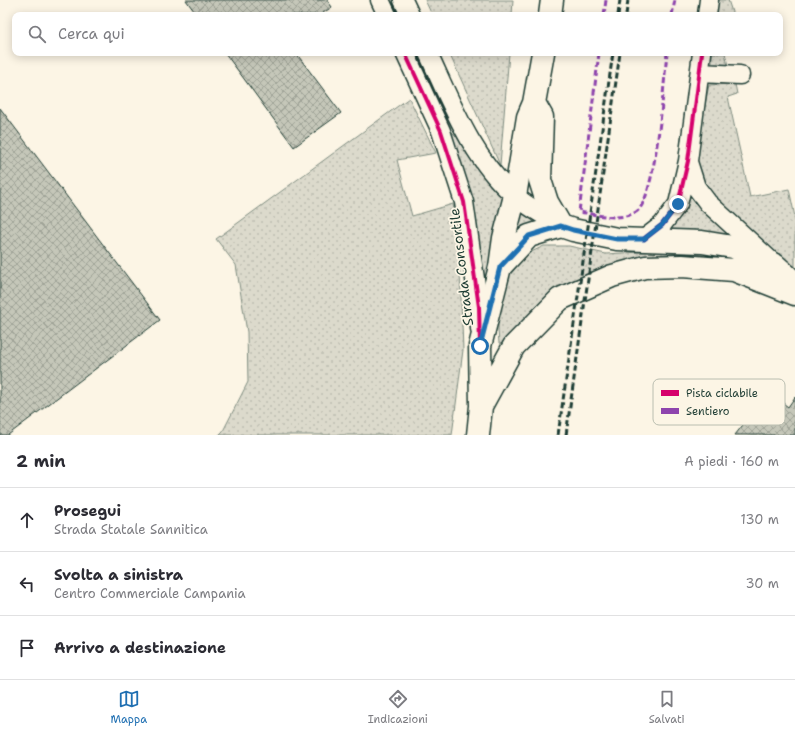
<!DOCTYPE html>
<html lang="it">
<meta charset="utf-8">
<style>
body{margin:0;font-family:"Shantell Sans",sans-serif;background:#f7f7f7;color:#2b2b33}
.stop{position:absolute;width:12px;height:12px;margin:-9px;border:3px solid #1f6fb2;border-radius:50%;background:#fff}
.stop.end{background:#1f6fb2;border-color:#fff;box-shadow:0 1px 4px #0008}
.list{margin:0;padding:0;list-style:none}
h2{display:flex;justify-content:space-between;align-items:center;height:52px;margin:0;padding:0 16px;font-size:17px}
h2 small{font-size:13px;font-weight:400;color:#7c7c81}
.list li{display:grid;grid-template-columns:26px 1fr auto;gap:12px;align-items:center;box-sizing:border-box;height:64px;padding:0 16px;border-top:1px solid #e1e1e2}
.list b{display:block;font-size:15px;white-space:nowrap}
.list p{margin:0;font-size:13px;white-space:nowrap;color:#7c7c81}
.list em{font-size:13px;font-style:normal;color:#7c7c81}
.icon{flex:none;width:22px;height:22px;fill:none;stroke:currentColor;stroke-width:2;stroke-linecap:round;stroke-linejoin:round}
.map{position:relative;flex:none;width:795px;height:435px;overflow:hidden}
.search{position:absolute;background:#fff;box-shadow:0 2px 10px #0003;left:12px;right:12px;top:12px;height:44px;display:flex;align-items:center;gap:10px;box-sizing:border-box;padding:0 14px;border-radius:8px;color:#7c7c81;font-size:15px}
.sheet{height:244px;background:#fff}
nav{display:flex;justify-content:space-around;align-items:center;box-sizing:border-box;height:56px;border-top:1px solid #e1e1e2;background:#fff;font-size:11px;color:#7c7c81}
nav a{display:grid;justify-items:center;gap:2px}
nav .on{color:#1f6fb2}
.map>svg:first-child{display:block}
.grass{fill:url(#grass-dots);stroke:#7e8c80}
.building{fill:url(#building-cross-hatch);stroke:#1f3d34}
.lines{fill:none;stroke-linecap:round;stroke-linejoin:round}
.minor-casing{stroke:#1f3d34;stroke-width:21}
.major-casing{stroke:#1f3d34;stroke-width:25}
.minor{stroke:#fcf5e5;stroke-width:18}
.major{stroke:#fcf5e5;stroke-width:22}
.rail{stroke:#1f3d34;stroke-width:3;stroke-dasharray:6 3;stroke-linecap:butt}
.quiet{stroke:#8e44ad;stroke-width:3;stroke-dasharray:6 3;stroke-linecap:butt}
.cycleway-casing{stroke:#fcf5e5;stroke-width:6}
.cycleway{stroke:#d6006c;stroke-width:4}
.route{stroke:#1f6fb2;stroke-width:5}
.labels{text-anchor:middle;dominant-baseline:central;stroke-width:3.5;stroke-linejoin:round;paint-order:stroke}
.street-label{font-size:14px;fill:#1f3d34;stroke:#fcf5e5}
.key{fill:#fcf5e5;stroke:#babeb0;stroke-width:1}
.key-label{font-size:11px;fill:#1f3d34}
</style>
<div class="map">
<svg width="795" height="435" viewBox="0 0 795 435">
<defs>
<pattern id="grass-dots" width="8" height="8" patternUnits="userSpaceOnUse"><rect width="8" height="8" fill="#dcdacc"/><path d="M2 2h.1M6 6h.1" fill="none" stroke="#bcbcb0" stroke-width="1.8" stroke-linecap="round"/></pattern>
<pattern id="building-cross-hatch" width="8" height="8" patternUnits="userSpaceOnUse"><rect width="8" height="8" fill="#c5c7b9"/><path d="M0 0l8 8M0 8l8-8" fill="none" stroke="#9fa397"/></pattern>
</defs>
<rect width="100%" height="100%" fill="#fcf5e5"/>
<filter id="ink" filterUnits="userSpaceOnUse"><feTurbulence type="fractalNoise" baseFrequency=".025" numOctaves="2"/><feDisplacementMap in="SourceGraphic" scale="8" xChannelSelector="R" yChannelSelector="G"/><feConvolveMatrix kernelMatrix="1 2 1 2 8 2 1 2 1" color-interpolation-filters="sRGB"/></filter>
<g filter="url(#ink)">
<!-- grass -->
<path class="grass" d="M425,0h88l-1,15h-80z
M718,0h10l5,15h-17z
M449,53h60l-9,112z
M712,53h13l4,17 -17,-2z
M735,84l2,10 -9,3 22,100 39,-8 6,28v55l-90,-79 -10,-40 14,-68z
M409,98l27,55 -39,7 15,56 41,-12 6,42 4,104 -11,85h-233l4,-4 25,-49 -1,-50 -11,-67 -20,-26z
M451,131l98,93 -23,7 -43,85z
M687,190l7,12 38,35 -65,-5z
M544,246h25l37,8 71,-4 26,2 30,5 16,6 -135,7 -110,75 -5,-2 -1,-13 1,-30 6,-19 22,-27z"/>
<!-- building -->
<path class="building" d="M186,0h141l5,7 -12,8h-123z
M225,53h71l45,60 -47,34z
M0,108l160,212 -152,115h-8z
M769,392l19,15 7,-10v38h-60z"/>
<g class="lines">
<!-- minor casing -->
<g class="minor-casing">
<path id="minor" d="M380,0l7,15
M403,0l7,15
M707,15l2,-15
M405,53l36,78 23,71 15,105 1,22
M428,53c23,49 44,106 86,142 14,12 31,21 46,30
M700,73l40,2
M688,162l8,25 12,16 62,57
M644,239l18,-14 16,-21 10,-43 14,-108"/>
</g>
<!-- major casing -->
<g class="major-casing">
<path id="major" d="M550,15l2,-15
M534,103l8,14 -2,63 7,22 14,24
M500,267l4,-29 11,-42 13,-79 6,-14 9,-50
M481,406l-1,-60 20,-79 29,-31 32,-10 12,4 44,9 85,3 31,5 42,18 20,18
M478,435l3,-29 33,-60 46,-47 52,-23 33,-9 37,-1 52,4 61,24"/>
</g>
<!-- minor -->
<use href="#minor" class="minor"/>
<!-- major -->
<use href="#major" class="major"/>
<!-- rail -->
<path class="rail" d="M618,15l2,-15
M626,15l2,-15
M558,435l55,-382
M566,435l54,-382"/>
<!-- quiet -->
<path class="quiet" d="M604,15l2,-15
M672,15l3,-15
M599,53l-20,159c17,2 41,10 57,0 20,-11 28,-132 31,-159"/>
<!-- cycleway casing -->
<g class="cycleway-casing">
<path id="cycleway" d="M405,53l36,78 23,71 15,105 1,39
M644,239l18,-14 16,-21 10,-43 14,-108"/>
</g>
<!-- cycleway -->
<use href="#cycleway" class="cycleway"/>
</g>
</g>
<g class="lines" filter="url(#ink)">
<!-- route -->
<path class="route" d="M480,346l20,-79 29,-31 32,-10 12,4 44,9h27l18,-14 16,-21"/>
</g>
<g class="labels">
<!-- street labels -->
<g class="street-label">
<text transform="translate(461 267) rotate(-97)">Strada Consortile</text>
</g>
</g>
<!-- legend -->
<rect x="653" y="379" width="132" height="46" rx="6" class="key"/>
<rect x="661" y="390" width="18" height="6" fill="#d6006c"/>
<rect x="661" y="408" width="18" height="6" fill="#8e44ad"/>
<g class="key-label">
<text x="686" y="397">Pista ciclabile</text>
<text x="686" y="415">Sentiero</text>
</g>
</svg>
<div class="stop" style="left:480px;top:346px"></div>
<div class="stop end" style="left:678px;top:204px"></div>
<div class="search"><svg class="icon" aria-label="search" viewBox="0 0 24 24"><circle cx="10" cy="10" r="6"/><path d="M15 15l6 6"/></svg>Cerca qui</div>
</div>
<section class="sheet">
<h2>2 min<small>A piedi · 160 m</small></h2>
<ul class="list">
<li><svg class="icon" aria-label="ahead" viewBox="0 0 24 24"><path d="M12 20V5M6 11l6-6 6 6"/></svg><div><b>Prosegui</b><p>Strada Statale Sannitica</p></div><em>130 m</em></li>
<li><svg class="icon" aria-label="left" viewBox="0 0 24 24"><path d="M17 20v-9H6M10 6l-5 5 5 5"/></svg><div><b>Svolta a sinistra</b><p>Centro Commerciale Campania</p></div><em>30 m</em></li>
<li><svg class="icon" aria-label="arrive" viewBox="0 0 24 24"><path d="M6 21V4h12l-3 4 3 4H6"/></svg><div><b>Arrivo a destinazione</b></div></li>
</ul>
</section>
<nav>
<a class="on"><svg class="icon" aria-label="map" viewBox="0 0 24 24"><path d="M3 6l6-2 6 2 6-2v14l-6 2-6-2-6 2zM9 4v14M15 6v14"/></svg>Mappa</a>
<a><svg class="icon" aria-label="directions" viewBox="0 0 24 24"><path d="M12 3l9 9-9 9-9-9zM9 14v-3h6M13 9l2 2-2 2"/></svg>Indicazioni</a>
<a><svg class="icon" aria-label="saved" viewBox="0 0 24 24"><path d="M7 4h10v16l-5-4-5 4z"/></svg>Salvati</a>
</nav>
